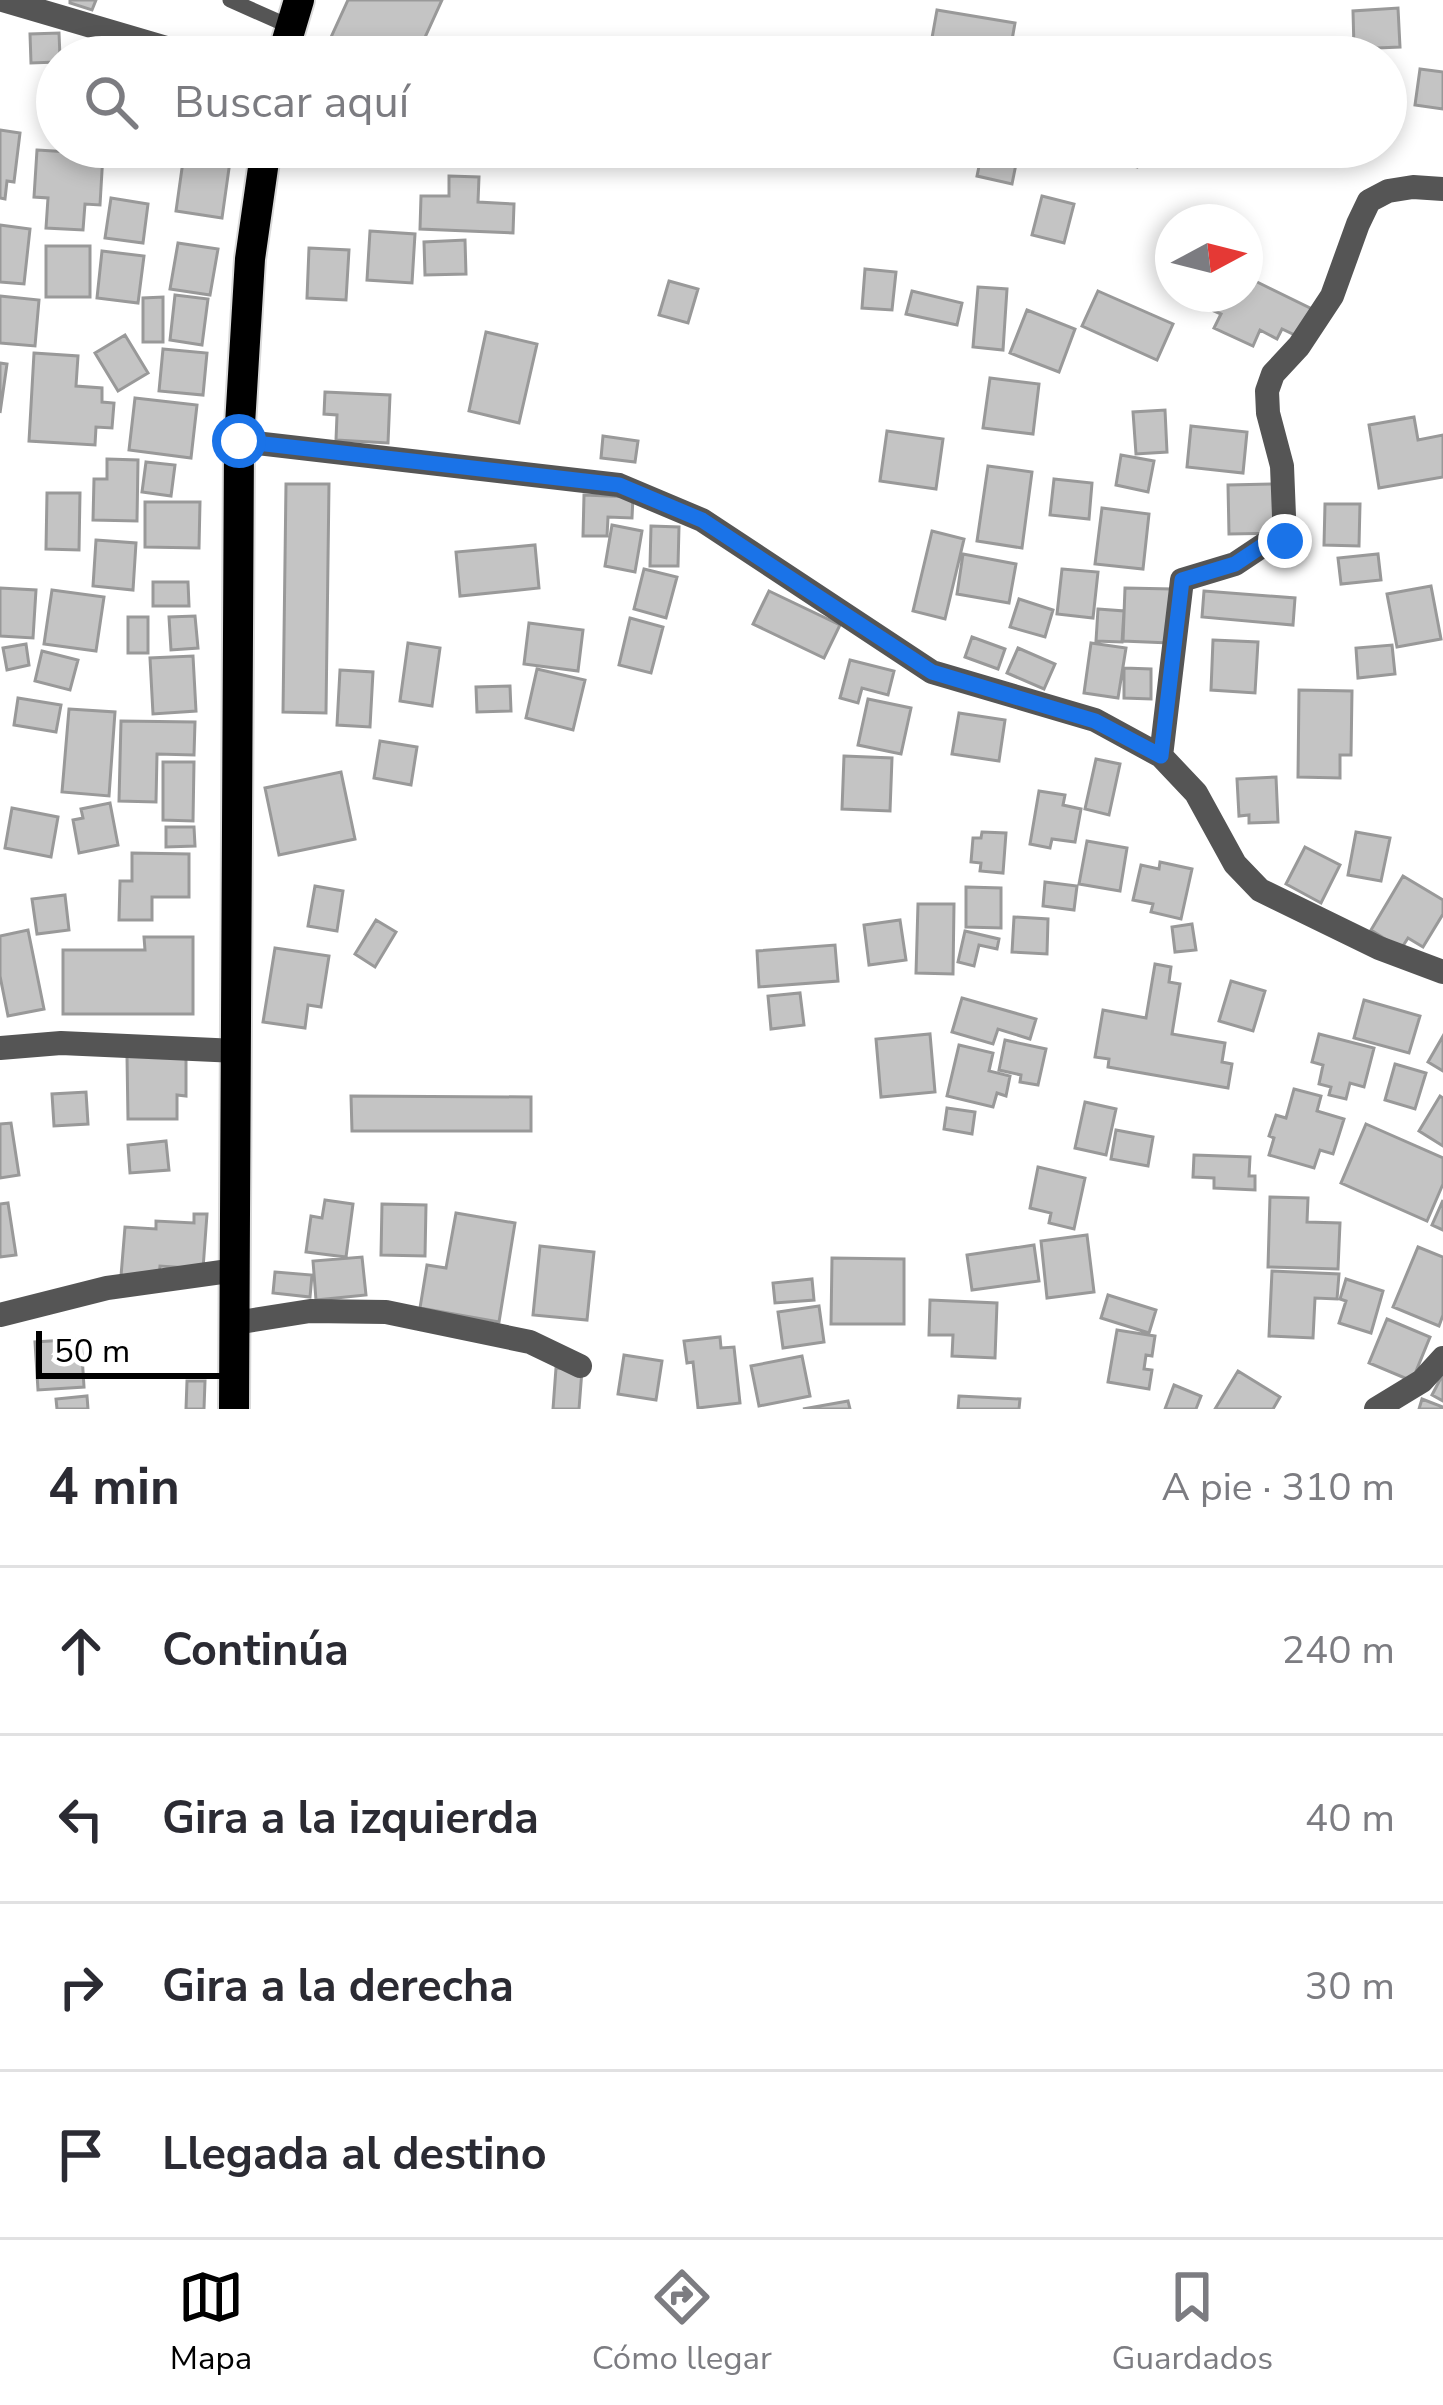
<!DOCTYPE html>
<html lang="es">
<meta charset="utf-8">
<style>
body{margin:0;font-family:"Nunito Sans",sans-serif;background:#f2f2f3;color:#2b2b33}
.compass{position:absolute;left:1155px;top:204px;width:108px;height:108px;border-radius:50%;background:#fff;box-shadow:0 6px 18px #0003;rotate:83deg}
.scale{position:absolute;left:36px;bottom:30px;width:207px;box-sizing:border-box;padding-left:12px;border:6px solid #000;border-top:0;font-size:33px;line-height:42px;white-space:nowrap;color:#000;-webkit-text-stroke:9px #fff;paint-order:stroke}
.stop{position:absolute;width:36px;height:36px;margin:-27px;border:9px solid #1a73e8;border-radius:50%;background:#fff}
.stop.end{background:#1a73e8;border-color:#fff;box-shadow:0 3px 12px #0008}
.list{margin:0;padding:0;list-style:none}
h2{display:flex;justify-content:space-between;align-items:center;height:156px;margin:0;padding:0 48px;font-size:51px}
h2 small{font-size:39px;font-weight:400;color:#7c7c81}
.list li{display:grid;grid-template-columns:78px 1fr auto;gap:36px;align-items:center;box-sizing:border-box;height:168px;padding:0 48px;border-top:3px solid #e1e1e2}
.list b{display:block;font-size:45px;white-space:nowrap}
.list em{font-size:39px;font-style:normal;color:#7c7c81}
.icon{flex:none;width:66px;height:66px;fill:none;stroke:currentColor;stroke-width:2;stroke-linecap:round;stroke-linejoin:round}
.map{position:relative;flex:none;width:1443px;height:1409px;overflow:hidden}
.search{position:absolute;background:#fff;box-shadow:0 6px 18px #0003;left:36px;right:36px;top:36px;height:132px;display:flex;align-items:center;gap:30px;box-sizing:border-box;padding:0 42px;border-radius:66px;color:#7c7c81;font-size:45px}
.sheet{height:828px;background:#fff}
nav{display:flex;justify-content:space-around;align-items:center;box-sizing:border-box;height:168px;border-top:3px solid #e1e1e2;background:#fff;font-size:33px;color:#7c7c81}
nav a{display:grid;justify-items:center;gap:6px}
nav .on{color:#000}
.map>svg:first-child{display:block}
.building{fill:#c4c4c4;stroke:#999;stroke-width:3}
.lines{fill:none;stroke-linecap:round;stroke-linejoin:round}
.primary-casing{stroke:#dbdbdb;stroke-width:34}
.service{stroke:#555;stroke-width:15}
.minor{stroke:#555;stroke-width:24}
.primary{stroke:#000;stroke-width:30}
.route{stroke:#1a73e8;stroke-width:15}
</style>
<div class="map">
<svg width="1443" height="1409" viewBox="0 0 1443 1409">
<rect width="100%" height="100%" fill="#fff"/>
<!-- building -->
<path class="building" d="M70,0h26l-4,10 -22,-7z
M348,0h94l-26,57h-94z
M1398,8l2,39 -46,2 -1,-38z
M937,10l78,13 -6,34h-35l-44,-8z
M59,33l1,24h-3v5l-26,1 -1,-29z
M111,43l25,13 -1,1h-31z
M1131,46l36,11h-39z
M1420,69l23,3v37l-28,-4z
M55,99l2,1v36l-9,-2z
M0,130l20,3 -6,49 -7,-1 -2,18 -5,-1z
M119,147h48l-4,14 -45,-12z
M185,147h47l-10,71 -46,-7z
M382,147h46l-2,10z
M470,147h42l-1,8 -41,-6z
M983,147l36,2 -7,35 -35,-8z
M1117,147h26l-6,20 -24,-7z
M37,150l66,4 -3,51 -15,-1 -2,26 -37,-2 2,-30 -14,-1z
M449,176l30,1 -1,25 36,2 -1,29 -93,-4 1,-33h28z
M1042,196l32,8 -10,39 -32,-8z
M111,198l37,6 -5,39 -38,-5z
M0,225l30,4 -6,55 -24,-2z
M370,231l45,3 -3,49 -45,-3z
M465,240l1,34 -41,1 -1,-33z
M178,243l40,6 -8,46 -40,-6z
M46,246h44v51h-44z
M309,248l40,2 -3,50 -39,-2z
M102,251l42,5 -6,47 -41,-5z
M865,269l31,3 -4,38 -30,-2z
M1247,277l65,32 -13,28 -17,-8 -5,10 -17,-9 -7,16 -39,-18 7,-14 -7,-3 8,-17 15,4 2,-4h6z
M669,281l29,8 -10,34 -29,-8z
M978,287l29,2 -4,61 -30,-3z
M912,291l50,12 -5,22 -51,-11z
M1098,291l75,33 -16,36 -75,-34z
M175,295l33,4 -6,46 -32,-5z
M0,296l39,4 -4,46 -35,-3z
M163,297v45h-20v-44z
M1027,310l48,19 -16,43 -49,-19z
M486,332l51,12 -18,79 -50,-12z
M125,335l23,38 -30,18 -23,-38z
M163,349l44,4 -4,42 -44,-4z
M34,353l44,3 -2,30 26,2v14l12,1 -2,25 -16,-1 -1,18 -66,-4z
M0,363l7,1 -7,49z
M990,378l49,6 -6,50 -50,-6z
M325,392l65,3 -2,48 -52,-3 1,-25 -13,-1z
M135,398l62,7 -6,53 -62,-8z
M1165,410l2,42 -31,2 -3,-42z
M1414,417l4,23 25,-5v42l-64,11 -10,-63z
M1191,426l56,6 -4,41 -56,-6z
M887,431l56,8 -7,50 -56,-8z
M603,436l35,5 -3,21 -34,-4z
M1121,455l33,6 -6,31 -32,-7z
M107,459l31,1 -1,61 -44,-1 1,-41h13z
M146,462l29,3 -4,31 -29,-4z
M988,466l44,6 -10,76 -45,-7z
M1054,479l38,4 -3,36 -39,-4z
M286,484h43l-3,229 -43,-1z
M1278,484l1,49 -50,1 -1,-49z
M47,493h33l-1,57 -33,-1z
M584,495l49,2 -1,21 -24,-1 -1,19h-24z
M145,502h55l-1,46 -54,-1z
M1325,504h35l-1,42 -35,-1z
M1102,508l47,6 -6,55 -48,-5z
M612,525l30,6 -7,41 -30,-6z
M651,526l28,1 -1,39h-28z
M932,531l32,8 -19,80 -32,-8z
M96,540l40,3 -3,47 -40,-4z
M535,545l4,43 -79,8 -4,-44z
M963,554l53,10 -7,39 -52,-9z
M1378,554l3,26 -40,4 -3,-26z
M644,569l33,8 -11,41 -32,-9z
M1062,569l36,3 -5,46 -36,-4z
M153,582h35l1,24h-36z
M1431,586l10,53 -44,8 -10,-53z
M0,588l36,2 -3,48 -33,-2z
M1125,588l47,1 -3,54 -46,-2z
M52,590l52,7 -8,54 -52,-7z
M769,591l71,34 -16,33 -71,-34z
M1204,591l91,7 -2,27 -91,-8z
M1019,599l34,11 -8,27 -35,-10z
M1098,609l26,2 -2,31 -26,-1z
M195,616l3,32 -27,2 -2,-33z
M128,617h20v36h-20z
M630,618l33,9 -12,46 -32,-8z
M529,623l54,7 -5,41 -54,-7z
M972,637l33,12 -7,20 -33,-12z
M1213,640l45,2 -3,51 -44,-3z
M408,643l32,5 -8,58 -32,-5z
M1091,643l35,5 -8,50 -34,-5z
M26,644l3,21 -22,5 -4,-22z
M1392,645l3,29 -37,4 -2,-30z
M1018,648l37,16 -11,25 -37,-16z
M42,651l36,9 -8,30 -35,-9z
M193,656l3,55 -43,3 -3,-56z
M850,660l44,11 -6,24 -26,-7 -4,15 -18,-5z
M1124,668l27,1v30l-27,-1z
M537,669l48,11 -12,50 -47,-12z
M340,670l33,2 -3,55 -33,-2z
M510,686l1,25 -34,1 -1,-25z
M1299,690l53,1 -1,64h-11v23l-42,-1z
M18,698l43,7 -5,27 -42,-7z
M868,699l43,9 -10,46 -43,-9z
M69,709l46,3 -6,84 -47,-4z
M959,713l46,7 -6,41 -47,-7z
M121,721l74,1 -1,33 -37,-1 -1,48 -37,-1z
M380,741l37,6 -6,38 -37,-7z
M844,756l48,2 -2,53 -48,-2z
M1096,759l24,5 -11,51 -24,-6z
M163,762h31l-1,59 -30,-1z
M341,772l14,67 -76,16 -14,-67z
M1276,777l2,45 -29,1v-8l-10,1 -2,-37z
M1039,791l26,4 -2,10 18,4 -6,33 -23,-3 -2,9 -20,-4z
M110,803l8,42 -39,8 -6,-33 10,-2 -2,-9z
M12,808l46,9 -7,40 -46,-9z
M166,827h28l1,19 -29,1z
M982,832l24,1 -3,40 -23,-2 1,-8 -10,-1 2,-24h8z
M1356,832l34,6 -9,43 -33,-6z
M1087,841l40,7 -7,43 -41,-7z
M1305,847l35,18 -19,38 -35,-19z
M132,853l57,1v43h-37v23h-33l1,-39h12z
M1160,862l32,7 -11,50 -30,-7 2,-8 -20,-4 8,-35 18,4z
M1403,876l40,24v14l-20,33 -15,-9 -7,11 -30,-19z
M1045,882l32,4 -3,24 -31,-4z
M315,886l28,5 -6,40 -29,-5z
M966,887l35,1v40l-35,-1z
M65,895l4,35 -32,4 -5,-35z
M918,904h36l-1,70 -37,-1z
M1014,917l34,2 -1,35 -35,-2z
M376,920l20,12 -21,35 -20,-13z
M900,920l6,40 -37,5 -5,-40z
M1192,924l4,26 -21,2 -3,-25z
M28,930l16,79 -36,7 -8,-40v-40z
M965,931l34,8 -2,10 -18,-4 -5,21 -16,-4z
M144,937h49v77h-130v-64h82z
M835,945l3,36 -79,6 -2,-36z
M275,948l54,8 -8,51 -13,-2 -3,23 -42,-6z
M1155,964l16,3 -2,15 11,2 -8,50 53,9 -3,19 10,2 -4,24 -120,-21 1,-8 -14,-2 8,-47 43,8z
M1231,981l34,10 -12,40 -34,-10z
M800,993l4,32 -33,4 -3,-33z
M962,998l74,21 -6,20 -32,-10 -5,15 -41,-12z
M1364,1000l56,16 -11,37 -55,-15z
M930,1034l5,58 -54,5 -5,-58z
M1319,1034l55,14 -10,39 -14,-4 -4,16 -17,-4 2,-8 -12,-3 4,-19 -11,-3z
M1443,1036v35l-15,-9z
M1005,1040l41,9 -8,36 -18,-3 1,-7 -22,-5z
M959,1045l34,8 -4,18 21,5 -4,20 -9,-3 -4,14 -46,-11z
M127,1056h59v40l-9,-1v24h-49z
M1395,1064l31,9 -11,36 -30,-9z
M1294,1089l27,7 -4,15 27,8 -11,35 -13,-4 -6,18 -45,-13 5,-17 -5,-2 7,-21 10,3z
M86,1092l2,32 -34,2 -2,-32z
M351,1096l180,1v34h-179z
M1440,1096l3,2v48l-24,-15z
M1085,1102l31,7 -10,46 -31,-7z
M947,1108l28,4 -3,22 -28,-5z
M11,1123l8,52 -19,3v-54z
M1366,1124l77,34v26l-16,37 -86,-38z
M1116,1130l37,7 -5,29 -37,-7z
M166,1141l3,29 -39,3 -2,-28z
M1194,1155l56,2 -1,19h6v14l-41,-2v-10l-21,-1z
M1038,1167l47,11 -11,51 -25,-6 2,-10 -21,-5z
M1270,1197l38,1 -1,24 33,1 -2,46 -70,-2z
M325,1200l28,4 -7,53 -40,-5 5,-36 11,2z
M1443,1200v30l-11,-5z
M8,1203l8,52 -16,2v-53z
M382,1204l44,1 -1,51 -44,-1z
M456,1213l59,10 -16,99 -79,-14 7,-43 19,3z
M194,1214h13l-4,55 -43,-3 -1,12 -38,-2 4,-49 31,2v-8l38,2z
M1087,1235l7,57 -47,6 -6,-57z
M1034,1245l5,36 -67,9 -5,-35z
M540,1246l54,6 -7,68 -54,-5z
M1418,1247l25,10v58l-4,11 -46,-19z
M362,1257l4,38 -50,5 -3,-39z
M832,1258l72,1v65h-73z
M1272,1271l67,3 -2,25 -22,-1 -2,40 -44,-2z
M275,1272l37,3 -2,22 -37,-4z
M812,1279l2,21 -39,3 -2,-20z
M1346,1279l37,12 -12,42 -32,-10 7,-22 -6,-2z
M1108,1295l48,15 -7,23 -48,-15z
M930,1300l67,3 -2,55 -43,-2 1,-21h-24z
M819,1306l5,36 -41,6 -5,-36z
M1387,1319l43,18 -18,44 -43,-18z
M1117,1330l38,6 -3,20 -6,-1 -2,14 8,1 -3,19 -41,-7z
M720,1337l1,11 13,-1 6,56 -42,5 -5,-46 -6,1 -3,-22z
M81,1339l3,48 -46,3 -3,-48z
M624,1355l38,6 -6,39 -38,-6z
M802,1356l8,40 -51,10 -8,-40z
M556,1368l26,2 -3,39h-26z
M1238,1371l42,26 -7,12h-58z
M1443,1374v27l-11,-6z
M187,1381h18l-1,28h-18z
M1174,1385l27,11 -5,13h-31z
M87,1396l1,13h-31l-1,-10z
M959,1396l61,3 -1,10h-61z
M1422,1399l21,8v2h-24z
M848,1401l2,8h-47z"/>
<g class="lines">
<!-- primary casing -->
<g class="primary-casing">
<path id="primary" d="M282,57l17,-57
M234,1409l5,-968 11,-182 16,-112"/>
</g>
<!-- service -->
<path class="service" d="M230,0l61,27"/>
<!-- minor -->
<path class="minor" d="M3,0l194,57
M239,441l380,44 83,35 230,152 163,48 66,36 35,37 39,71 25,26 119,58 64,24
M1161,756l21,-176 53,-16 33,-22 17,-1 -3,-75 -14,-53 -1,-22 6,-17 26,-28 33,-50 26,-72 11,-23 19,-10 25,-4 30,2
M0,1048l61,-5 176,8
M0,1315l107,-27 129,-18
M235,1323l75,-12 76,1 144,30 50,24
M1376,1409l46,-28 21,-23"/>
<!-- primary -->
<use href="#primary" class="primary"/>
</g>
<g class="lines">
<!-- route -->
<path class="route" d="M239,441l380,44 83,35 230,152 163,49 66,35 21,-176 53,-16 33,-22 17,-1"/>
</g>
</svg>
<svg class="compass" viewBox="-18 -18 36 36"><path d="M0-13l5 13h-10z" fill="#e53935"/><path d="M0 13l5-13h-10z" fill="#7c7c81"/></svg>
<div class="scale">50 m</div>
<div class="stop" style="left:239px;top:441px"></div>
<div class="stop end" style="left:1285px;top:541px"></div>
<div class="search"><svg class="icon" aria-label="search" viewBox="0 0 24 24"><circle cx="10" cy="10" r="6"/><path d="M15 15l6 6"/></svg>Buscar aquí</div>
</div>
<section class="sheet">
<h2>4 min<small>A pie · 310 m</small></h2>
<ul class="list">
<li><svg class="icon" aria-label="ahead" viewBox="0 0 24 24"><path d="M12 20V5M6 11l6-6 6 6"/></svg><div><b>Continúa</b></div><em>240 m</em></li>
<li><svg class="icon" aria-label="left" viewBox="0 0 24 24"><path d="M17 20v-9H6M10 6l-5 5 5 5"/></svg><div><b>Gira a la izquierda</b></div><em>40 m</em></li>
<li><svg class="icon" aria-label="right" viewBox="0 0 24 24"><path d="M7 20v-9h11M14 6l5 5-5 5"/></svg><div><b>Gira a la derecha</b></div><em>30 m</em></li>
<li><svg class="icon" aria-label="arrive" viewBox="0 0 24 24"><path d="M6 21V4h12l-3 4 3 4H6"/></svg><div><b>Llegada al destino</b></div></li>
</ul>
</section>
<nav>
<a class="on"><svg class="icon" aria-label="map" viewBox="0 0 24 24"><path d="M3 6l6-2 6 2 6-2v14l-6 2-6-2-6 2zM9 4v14M15 6v14"/></svg>Mapa</a>
<a><svg class="icon" aria-label="directions" viewBox="0 0 24 24"><path d="M12 3l9 9-9 9-9-9zM9 14v-3h6M13 9l2 2-2 2"/></svg>Cómo llegar</a>
<a><svg class="icon" aria-label="saved" viewBox="0 0 24 24"><path d="M7 4h10v16l-5-4-5 4z"/></svg>Guardados</a>
</nav>
